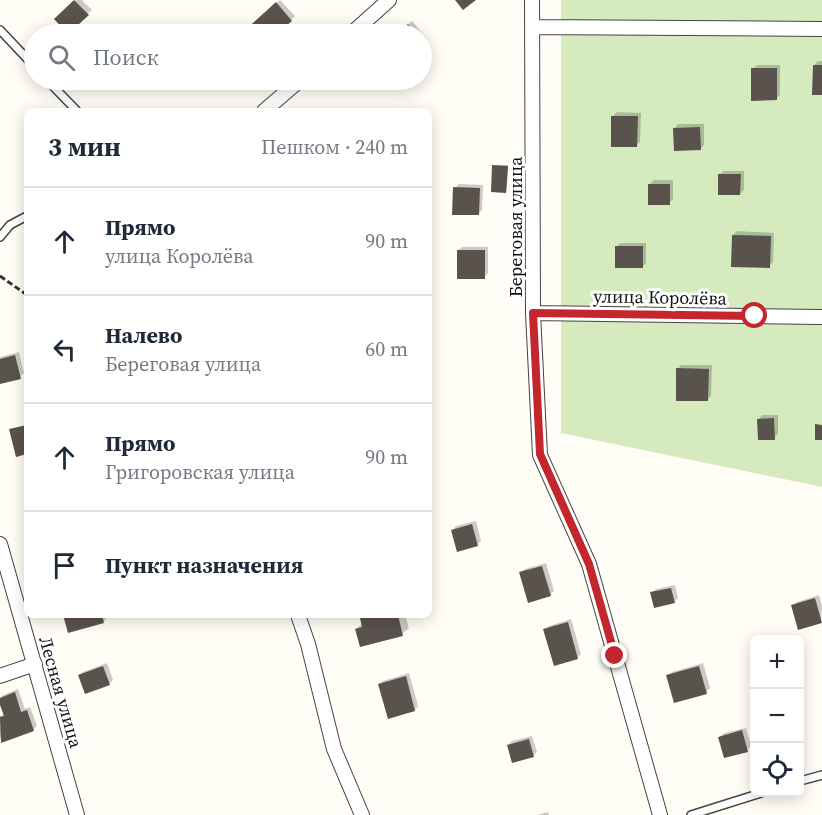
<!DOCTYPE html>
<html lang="ru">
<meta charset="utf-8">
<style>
body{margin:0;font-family:"Source Serif 4",serif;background:#f2f2f3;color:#1f2937}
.controls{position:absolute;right:18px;bottom:18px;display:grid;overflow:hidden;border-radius:9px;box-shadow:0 3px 15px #0003}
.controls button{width:54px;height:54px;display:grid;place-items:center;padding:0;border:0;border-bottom:2px solid #e0e1e3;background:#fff;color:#1f2937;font:30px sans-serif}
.stop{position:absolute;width:18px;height:18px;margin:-14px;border:4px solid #c4262e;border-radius:50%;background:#fff}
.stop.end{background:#c4262e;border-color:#fff;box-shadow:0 2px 6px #0008}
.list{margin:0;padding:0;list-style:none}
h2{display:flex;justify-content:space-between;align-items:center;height:78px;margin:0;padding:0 24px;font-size:26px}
h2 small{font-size:20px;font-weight:400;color:#747a83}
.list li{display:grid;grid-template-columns:39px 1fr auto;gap:18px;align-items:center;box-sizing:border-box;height:108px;padding:0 24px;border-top:2px solid #e0e1e3}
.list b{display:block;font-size:22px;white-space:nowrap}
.list p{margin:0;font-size:20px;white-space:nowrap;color:#747a83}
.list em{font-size:20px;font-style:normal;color:#747a83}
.icon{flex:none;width:33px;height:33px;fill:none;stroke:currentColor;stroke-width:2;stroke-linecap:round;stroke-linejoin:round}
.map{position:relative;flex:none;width:822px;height:815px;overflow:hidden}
.search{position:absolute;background:#fff;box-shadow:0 3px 15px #0003;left:24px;top:24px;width:408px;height:66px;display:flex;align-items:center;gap:15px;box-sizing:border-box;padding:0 21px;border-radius:33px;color:#747a83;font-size:22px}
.panel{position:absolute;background:#fff;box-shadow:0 3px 15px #0003;left:24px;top:108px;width:408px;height:510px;border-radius:9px}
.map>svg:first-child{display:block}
.green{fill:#d5ebbd}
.shadow{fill:#0003}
.building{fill:#5a524d}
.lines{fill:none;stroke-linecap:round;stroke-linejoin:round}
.lane-casing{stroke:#444;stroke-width:10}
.street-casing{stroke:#444;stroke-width:16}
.path{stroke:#333;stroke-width:3;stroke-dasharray:6 3;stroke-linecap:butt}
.lane{stroke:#fff;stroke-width:7}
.street{stroke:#fff;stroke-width:14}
.route{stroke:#c4262e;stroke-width:8}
.labels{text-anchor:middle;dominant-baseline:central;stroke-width:6;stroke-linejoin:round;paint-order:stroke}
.street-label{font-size:18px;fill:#111;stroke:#fff}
</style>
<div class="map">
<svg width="822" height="815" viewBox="0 0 822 815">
<rect width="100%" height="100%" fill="#fffdf5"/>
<!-- green -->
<path class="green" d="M561,0h261v487l-261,-54z"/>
<!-- shadow -->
<path class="shadow" d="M76,0h6l10,10 -24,22 -12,-13z
M280,0l15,16 -4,4 -17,14h-29l-1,-1 4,-4z
M412,21l15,18 -5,6v-11h-25z
M818,61h4v32l-8,-28z
M757,65h23v30l-4,4 -23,-30z
M617,112l24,1 -1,29 -4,3 -23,-29z
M678,124h26v21l-4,4 -25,-21z
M495,165h13l-1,25 -1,1 -12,-25z
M723,171h21v19l-4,4 -20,-19z
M654,180h19v19l-4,4 -19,-19z
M459,184l24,1 -1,25 -4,4 -23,-26z
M737,231l37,2 -1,29 -4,4 -36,-31z
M620,243h26v20l-4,4 -26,-20z
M462,247h26v26l-4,4 -26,-26z
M19,352l5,21 -4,4 -20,6v-26z
M681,365h31l-1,31 -4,4 -29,-31z
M762,415h16v19l-4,4 -15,-19z
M476,521l5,20 -4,4 -24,-15 3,-4z
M546,563l8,28 -4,4 -29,-23 4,-3z
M675,585l3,13 -4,4 -22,-9 4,-4z
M819,595l3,11 -1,16 -28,-16 4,-4z
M64,615h42l1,3 -4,4z
M365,615h40l4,13 -7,6 -46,-5 7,-6 -2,-5z
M571,619l10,35 -4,4 -32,-28 4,-4z
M107,663l6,17 -4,4 -30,-8 4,-4z
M703,663l7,25 -4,4 -38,-16 4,-4z
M409,673l9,33 -3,4 -36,-26 4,-3z
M18,689l7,20 5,-2 7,19 -4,4 -31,11 -2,-5v-20l5,-2 -5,-16 3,-3z
M746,728l5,18 -4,4 -27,-13 4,-4z
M532,736l5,16 -4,4 -25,-11 4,-4z
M548,812l1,3h-12z"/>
<!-- building -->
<path class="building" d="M74,0l15,15 -21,19 -14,-15z
M455,0h21l-13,10z
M276,2l16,19 -16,13h-33l-1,-1z
M408,24l9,10h-22z
M813,65h9v30h-10z
M751,68h26v32l-26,1z
M611,116h27l-1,31h-26z
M700,127l1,23 -27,1 -1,-23z
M492,165l16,1 -2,27 -15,-1z
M718,174h23l-1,21h-22z
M648,184h22v21h-22z
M453,187l27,1 -1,27h-27z
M732,235l39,1 -1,32 -39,-1z
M615,246h28v22h-28z
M457,250h28v29h-28z
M15,355l6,24 -21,5v-25z
M676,368l33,1 -1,32h-32z
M774,418l1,22h-17l-1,-21z
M815,424l7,1v15h-7z
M27,425v29l-11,3 -7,-28z
M472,524l6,22 -21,6 -6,-22z
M542,566l9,30 -23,7 -9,-31z
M671,588l4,15 -21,5 -4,-16z
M815,598l7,25 -24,7 -7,-25z
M63,615h39l2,8 -36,10z
M371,615h27l5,21 -43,11 -5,-18 7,-2 -2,-9z
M568,622l10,37 -24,7 -11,-37z
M103,666l7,19 -25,9 -7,-19z
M699,666l8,28 -33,9 -8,-28z
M406,676l9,35 -27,8 -10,-35z
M15,692l6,20 6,-2 7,21 -33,12 -1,-26 4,-1 -4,-11v-7z
M742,730l6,22 -24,6 -6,-21z
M529,739l5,18 -22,6 -5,-18z"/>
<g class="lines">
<!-- lane casing -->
<g class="lane-casing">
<path id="lane" d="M0,30l34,36
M47,80l30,31
M0,237l10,-12 17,-9
M800,781l22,-6
M691,815l73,-23"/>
</g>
<!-- street casing -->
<g class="street-casing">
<path id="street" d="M532,0l1,313 7,142 49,109 71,251
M532,27l290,2
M351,34l38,-34
M264,111l36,-31
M533,313l289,4
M0,544l77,271
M298,615l10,29 26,105 28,66
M0,676l35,-12"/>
</g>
<!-- path -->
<path class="path" d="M0,276l27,19"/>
<!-- lane -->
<use href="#lane" class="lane"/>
<!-- street -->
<use href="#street" class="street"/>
</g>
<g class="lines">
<!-- route -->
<path class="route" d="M615,656l-26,-92 -49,-110 -7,-141 222,3"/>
</g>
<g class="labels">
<!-- street labels -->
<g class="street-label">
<text transform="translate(515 227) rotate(-90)">Береговая улица</text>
<text transform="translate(660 297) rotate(1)">улица Королёва</text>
<text transform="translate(61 692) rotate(74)">Лесная улица</text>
</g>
</g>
</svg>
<div class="controls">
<button>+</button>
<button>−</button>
<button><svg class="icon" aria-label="locate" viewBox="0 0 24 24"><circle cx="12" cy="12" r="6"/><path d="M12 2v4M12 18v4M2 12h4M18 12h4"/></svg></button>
</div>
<div class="stop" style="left:755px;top:316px"></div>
<div class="stop end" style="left:615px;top:656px"></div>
<div class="search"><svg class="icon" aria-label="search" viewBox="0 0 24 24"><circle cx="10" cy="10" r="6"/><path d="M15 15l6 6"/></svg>Поиск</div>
<section class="panel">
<h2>3 мин<small>Пешком · 240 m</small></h2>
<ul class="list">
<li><svg class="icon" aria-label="ahead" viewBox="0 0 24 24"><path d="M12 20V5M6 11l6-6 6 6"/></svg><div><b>Прямо</b><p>улица Королёва</p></div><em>90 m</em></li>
<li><svg class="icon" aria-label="left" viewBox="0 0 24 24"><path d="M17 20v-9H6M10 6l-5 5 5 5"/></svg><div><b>Налево</b><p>Береговая улица</p></div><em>60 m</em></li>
<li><svg class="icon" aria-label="ahead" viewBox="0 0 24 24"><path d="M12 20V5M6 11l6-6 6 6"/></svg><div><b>Прямо</b><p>Григоровская улица</p></div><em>90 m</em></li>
<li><svg class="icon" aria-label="arrive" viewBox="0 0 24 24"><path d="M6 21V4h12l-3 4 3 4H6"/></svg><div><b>Пункт назначения</b></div></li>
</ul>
</section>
</div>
